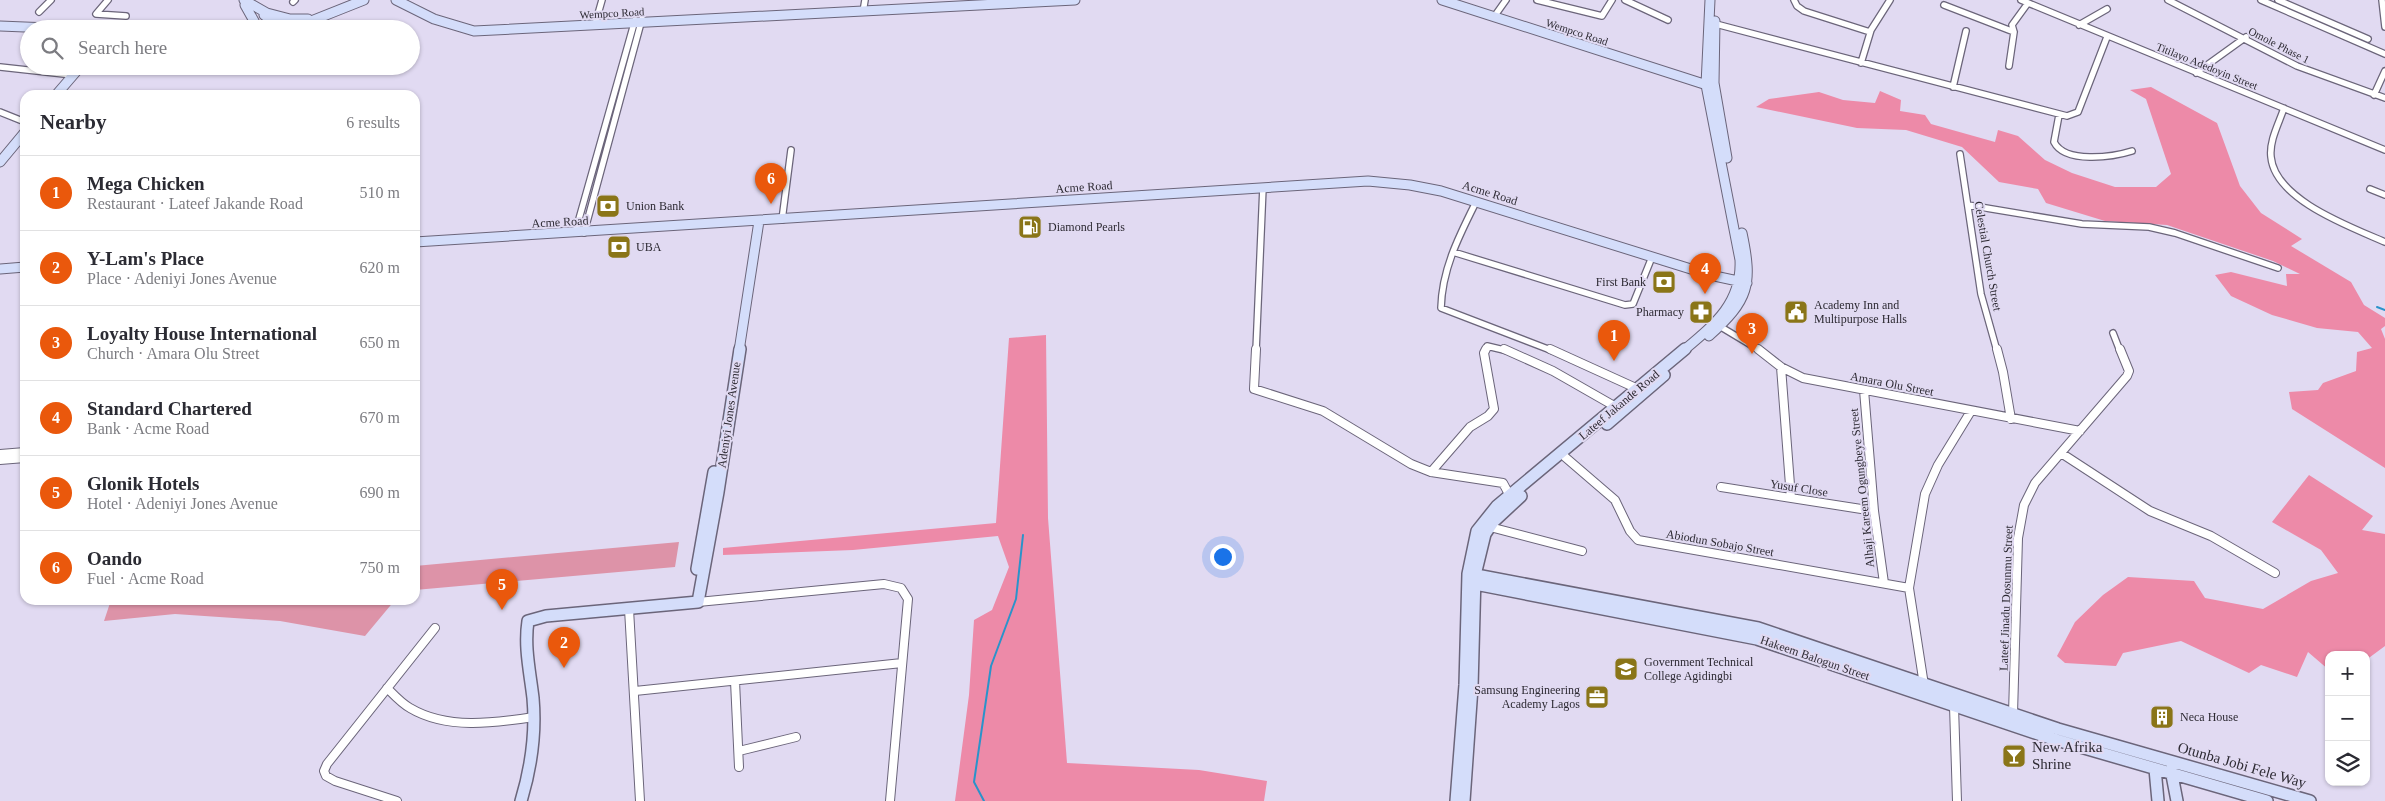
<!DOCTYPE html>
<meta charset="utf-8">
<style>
body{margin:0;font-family:Georgia,serif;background:#f2f2f3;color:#2b2b33}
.controls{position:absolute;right:15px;bottom:15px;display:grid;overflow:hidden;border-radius:10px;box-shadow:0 1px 4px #0004}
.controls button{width:45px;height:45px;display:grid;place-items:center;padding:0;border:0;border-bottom:1px solid #e1e1e2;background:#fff;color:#2b2b33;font:25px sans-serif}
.you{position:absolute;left:1222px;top:556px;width:18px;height:18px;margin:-12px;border:4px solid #fff;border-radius:50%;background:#1a73e8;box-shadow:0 0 0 8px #1a73e833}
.badge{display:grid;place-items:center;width:32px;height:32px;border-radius:50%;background:#ea580c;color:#fff;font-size:16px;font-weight:700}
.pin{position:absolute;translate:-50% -41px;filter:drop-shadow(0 1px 2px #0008)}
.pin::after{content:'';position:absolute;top:26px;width:18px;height:15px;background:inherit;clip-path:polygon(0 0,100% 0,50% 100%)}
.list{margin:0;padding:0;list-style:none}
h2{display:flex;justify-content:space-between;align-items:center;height:65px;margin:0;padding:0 20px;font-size:21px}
h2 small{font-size:16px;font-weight:400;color:#7c7c81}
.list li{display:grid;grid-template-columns:32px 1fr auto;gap:15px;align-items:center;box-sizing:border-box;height:75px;padding:0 20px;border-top:1px solid #e1e1e2}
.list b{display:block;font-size:19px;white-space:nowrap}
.list p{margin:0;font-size:16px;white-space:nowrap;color:#7c7c81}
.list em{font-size:16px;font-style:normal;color:#7c7c81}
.icon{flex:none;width:28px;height:28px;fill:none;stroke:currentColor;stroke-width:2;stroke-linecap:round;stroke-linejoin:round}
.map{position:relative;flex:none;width:2385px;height:801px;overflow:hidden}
.search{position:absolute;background:#fff;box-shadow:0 1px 4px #0004;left:20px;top:20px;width:400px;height:55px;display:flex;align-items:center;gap:12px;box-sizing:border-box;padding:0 18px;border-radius:28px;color:#7c7c81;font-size:19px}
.panel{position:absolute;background:#fff;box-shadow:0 1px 4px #0004;left:20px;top:90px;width:400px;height:515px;border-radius:15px}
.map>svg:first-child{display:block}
.green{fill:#dd93a8}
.forest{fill:#ed8aa8}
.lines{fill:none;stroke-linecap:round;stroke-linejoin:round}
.stream{stroke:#2a93ca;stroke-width:2}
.street-far1-casing{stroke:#6b657a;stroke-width:8}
.street-casing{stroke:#6b657a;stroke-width:10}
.secondary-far1-casing{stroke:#6b657a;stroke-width:11}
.secondary-casing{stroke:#6b657a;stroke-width:14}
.street-far1{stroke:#fff;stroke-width:5.5}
.street{stroke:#fff;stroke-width:8}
.secondary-far1{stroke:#d4ddfa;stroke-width:9}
.secondary{stroke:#d4ddfa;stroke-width:11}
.labels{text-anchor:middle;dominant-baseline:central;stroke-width:4;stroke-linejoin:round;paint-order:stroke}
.far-street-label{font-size:11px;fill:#2d2a33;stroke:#e1daf2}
.street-label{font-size:12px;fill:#2d2a33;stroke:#e1daf2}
.poi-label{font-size:12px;fill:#2d2a33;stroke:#e1daf2;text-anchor:start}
.near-poi-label{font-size:15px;fill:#2d2a33;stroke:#e1daf2;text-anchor:start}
.near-street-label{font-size:15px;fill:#2d2a33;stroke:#e1daf2}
</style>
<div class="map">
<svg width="2385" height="801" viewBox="0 0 2385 801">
<rect width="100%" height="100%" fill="#e1daf2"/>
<!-- green -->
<path class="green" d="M679,542l-4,25 -260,23v-24z
M111,600h284l-30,36 -85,-15 -105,-7 -71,7z"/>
<!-- forest -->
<path class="forest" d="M2151,87l66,36 23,63 21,27 41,26 -11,7 60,36 13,23 21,13v8l-4,3 4,10v129l-93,-59 -3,-17 29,-2 5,-7 33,-12 1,-19 15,-4 -14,-16 -41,-4 -45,-13 -41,-19 -16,-21 16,-3 56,14 -1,-12h14l-27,-13 -106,-36 -62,-4 -59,-18 -8,-14 -39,-7 -37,-35 -56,-17 -49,-2 -101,-21 13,-8 50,-7 24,8 32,3 5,-12 21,9 -1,11 25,4 6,9 64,18 3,-12 20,6 27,24 27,13 43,14h41l15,-13 -25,-75 -16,-9z
M1046,335l2,183 19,245 132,7 68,11 -3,20h-309l14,-106 5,-75 18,-10 17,-43 -11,-31 -145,14 -130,5v-7l273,-25 13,-185z
M2309,475l64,41 -11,14 23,4v112l-19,14v-5h-37v15l-21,-18 -11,25 -36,-12 -12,8 -68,-32 -58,12 -7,13 -51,-3 -8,-7 18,-34 28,-27 25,-18 66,4 11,17 58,11 48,-28 27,-8 -17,-23 -49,-28z"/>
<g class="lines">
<!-- stream -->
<path class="stream" d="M2377,307l8,3
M984,801l-10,-19 17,-116 25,-67 7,-64"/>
<!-- street-far1 casing -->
<g class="street-far1-casing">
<path id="street-far1" d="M108,0l-12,14 30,2
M1537,0l65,16 10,-16
M1625,0l43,20
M1794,0l3,6 7,5 66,21
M2021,0l364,150
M2168,0l129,66 88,32
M2261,0l124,54
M2278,0l90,39
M2382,0l3,27
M293,2l2,-2
M1944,5l70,27
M39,12l12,-12
M863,12l2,-12
M1496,14l10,-14
M596,21l6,-21
M1712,23l355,93 11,-4 29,-75
M2079,25l28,-16
M1861,63l10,-33 19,-30
M2009,66l5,-34 -2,-7 16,-22
M0,67l73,8
M2196,73l50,-36
M1953,87l13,-56
M2374,95l11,-24
M2284,108c-5,15 -15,33 -13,49 4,43 80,70 114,85
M0,112l25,10
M2059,115l-5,27c11,22 59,15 78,9
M1960,154l21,140 16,57
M2370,189l15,6
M1476,202c-17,34 -34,67 -35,106l112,43
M1968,205l114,19 67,3 26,6 103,35
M782,220l9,-70
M575,233l60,-213
M584,233l58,-214
M1453,252l172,53 8,-1 19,-47
M1716,324l45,27
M2113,333l7,18
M1256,351l7,-164
M1485,351l2,-5 21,5"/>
</g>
<!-- street casing -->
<g class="street-casing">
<path id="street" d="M1256,349l-2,40 69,22 88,53 20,8 72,11 7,13
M1504,349l49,22 63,36
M1550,349l88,40
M1758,349l23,18 22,11 277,53
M1997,349l6,23 8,47
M1781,367l10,131
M1864,390l10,121 10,72
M2061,453l89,58 61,25 64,37
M0,454l25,-2
M1565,457l50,43 15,31 8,9 271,48
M0,460l25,-2
M1431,472l39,-45 18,-11 6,-7 -10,-56 2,-4
M1721,487l153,24
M1490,527l92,24
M698,602l186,-18 17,4 7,11 -18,202
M629,609l11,192
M735,681l4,86
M1924,685l-15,-97 16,-94 13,-29 33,-54
M387,688c7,7 14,15 23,20 37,22 84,15 124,9
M635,691l267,-28
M1954,706l3,95
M2013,714l5,-176 6,-33 11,-22 92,-107 2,-5 -9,-22
M739,751l57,-14
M397,801l-62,-20 -9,-5 -2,-5 3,-7 108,-136"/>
</g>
<!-- secondary-far1 casing -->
<g class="secondary-far1-casing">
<path id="secondary-far1" d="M244,0l28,16
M396,0l38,19 40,12 601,-31
M1442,0l268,86
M245,5l9,16 -4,8
M267,13l23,6h18
M264,15l20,14
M1715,21l-1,62 13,75
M0,26l74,3
M291,29l73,-29
M56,95l25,-29
M0,162l25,-30
M415,242l953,-61 42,4 31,6 269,84 37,8
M0,269l25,-2
M1709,336c40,-36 44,-51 33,-103
M739,351l20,-130
M1683,351c31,-26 59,-48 57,-91l-34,-175 4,-85"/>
</g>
<!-- secondary casing -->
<g class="secondary-casing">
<path id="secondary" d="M1607,424l57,-49
M697,569l17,-97
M1471,574l287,54 300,101 252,72
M1470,583l287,56 296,100 214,62
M2155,769l3,32
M2171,770l6,31
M521,801c10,-33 15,-69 12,-103 -3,-26 -9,-51 -5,-77l18,-5 152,-14 20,-110 22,-143
M1456,801l9,-116 3,-111 9,-43 20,-25 188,-157
M1464,801l8,-114 3,-112 10,-41 8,-12 28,-26"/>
</g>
<!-- street-far1 -->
<use href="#street-far1" class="street-far1"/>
<!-- street -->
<use href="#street" class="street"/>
<!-- secondary-far1 -->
<use href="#secondary-far1" class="secondary-far1"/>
<!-- secondary -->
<use href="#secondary" class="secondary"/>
</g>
<!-- icons -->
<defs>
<g id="bank-square" transform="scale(1.25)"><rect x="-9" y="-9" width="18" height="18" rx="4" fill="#8a7518" stroke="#e1daf2"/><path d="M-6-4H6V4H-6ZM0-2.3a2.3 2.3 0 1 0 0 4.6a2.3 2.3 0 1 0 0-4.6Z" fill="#fff"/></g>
<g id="fuel-square" transform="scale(1.25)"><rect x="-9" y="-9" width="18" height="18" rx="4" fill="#8a7518" stroke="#e1daf2"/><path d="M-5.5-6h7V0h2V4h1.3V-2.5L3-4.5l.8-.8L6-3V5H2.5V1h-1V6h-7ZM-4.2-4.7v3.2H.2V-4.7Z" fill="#fff"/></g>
<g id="pharmacy-square" transform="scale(1.25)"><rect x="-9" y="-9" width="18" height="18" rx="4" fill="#8a7518" stroke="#e1daf2"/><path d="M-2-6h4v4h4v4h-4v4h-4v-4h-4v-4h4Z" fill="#fff"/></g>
<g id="civic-square" transform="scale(1.25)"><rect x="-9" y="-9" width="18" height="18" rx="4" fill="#8a7518" stroke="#e1daf2"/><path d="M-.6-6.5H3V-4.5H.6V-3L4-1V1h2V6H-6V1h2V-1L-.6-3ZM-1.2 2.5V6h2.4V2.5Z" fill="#fff"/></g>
<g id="school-square" transform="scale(1.25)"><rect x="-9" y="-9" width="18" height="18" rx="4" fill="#8a7518" stroke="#e1daf2"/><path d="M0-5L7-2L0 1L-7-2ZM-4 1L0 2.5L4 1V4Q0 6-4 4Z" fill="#fff"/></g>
<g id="office-square" transform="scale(1.25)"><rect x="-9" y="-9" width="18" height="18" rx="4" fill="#8a7518" stroke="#e1daf2"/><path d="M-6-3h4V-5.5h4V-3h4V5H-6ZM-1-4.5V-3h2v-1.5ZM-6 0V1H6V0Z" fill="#fff"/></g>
<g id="building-square" transform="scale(1.25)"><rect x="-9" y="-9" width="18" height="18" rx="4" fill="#8a7518" stroke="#e1daf2"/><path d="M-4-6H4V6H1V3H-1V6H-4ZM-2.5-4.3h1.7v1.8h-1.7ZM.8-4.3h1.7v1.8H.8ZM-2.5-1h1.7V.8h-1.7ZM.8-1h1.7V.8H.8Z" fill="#fff"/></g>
<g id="bar-square" transform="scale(1.25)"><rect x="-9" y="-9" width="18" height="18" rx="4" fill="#8a7518" stroke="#e1daf2"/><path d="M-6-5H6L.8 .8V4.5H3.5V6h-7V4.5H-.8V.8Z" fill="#fff"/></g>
</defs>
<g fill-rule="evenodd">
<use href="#bank-square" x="608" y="206"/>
<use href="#fuel-square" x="1030" y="227"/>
<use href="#bank-square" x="619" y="247"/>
<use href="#bank-square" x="1664" y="282"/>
<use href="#pharmacy-square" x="1701" y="312"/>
<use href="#civic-square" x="1796" y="312"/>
<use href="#school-square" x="1626" y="669"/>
<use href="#office-square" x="1597" y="697"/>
<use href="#building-square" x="2162" y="717"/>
<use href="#bar-square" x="2014" y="756"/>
</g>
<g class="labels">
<!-- far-street labels -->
<g class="far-street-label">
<text transform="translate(612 13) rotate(-3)">Wempco Road</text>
<text transform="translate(1577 32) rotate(18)">Wempco Road</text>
<text transform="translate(2279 45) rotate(27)">Omole Phase 1</text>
<text transform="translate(2207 66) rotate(22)">Titilayo Adedoyin Street</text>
</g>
<!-- street labels -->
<g class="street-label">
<text transform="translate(1084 187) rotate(-4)">Acme Road</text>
<text transform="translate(1490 193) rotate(17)">Acme Road</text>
<text transform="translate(560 222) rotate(-3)">Acme Road</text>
<text transform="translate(1988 256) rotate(80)">Celestial Church Street</text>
<text transform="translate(1892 384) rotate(11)">Amara Olu Street</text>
<text transform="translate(1619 405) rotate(-40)">Lateef Jakande Road</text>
<text transform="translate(729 415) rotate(-82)">Adeniyi Jones Avenue</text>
<text transform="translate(1799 488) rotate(9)">Yusuf Close</text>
<text transform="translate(1862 488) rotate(-96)">Alhaji Kareem Ogungbeye Street</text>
<text transform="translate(1720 543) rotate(10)">Abiodun Sobajo Street</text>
<text transform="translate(2006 598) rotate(-88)">Lateef Jinadu Dosunmu Street</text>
<text transform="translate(1815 658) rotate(19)">Hakeem Balogun Street</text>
</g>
<!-- poi labels -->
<g class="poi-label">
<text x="626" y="206">Union Bank</text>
<text x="1048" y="227">Diamond Pearls</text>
<text x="636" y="247">UBA</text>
<text x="1646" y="282" text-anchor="end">First Bank</text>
<text x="1814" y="305">Academy Inn and<tspan x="1814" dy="14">Multipurpose Halls</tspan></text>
<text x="1684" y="312" text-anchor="end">Pharmacy</text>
<text x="1644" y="662">Government Technical<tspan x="1644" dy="14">College Agidingbi</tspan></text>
<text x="1580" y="690" text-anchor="end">Samsung Engineering<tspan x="1580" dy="14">Academy Lagos</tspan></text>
<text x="2180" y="717">Neca House</text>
</g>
<!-- near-poi labels -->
<g class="near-poi-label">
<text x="2032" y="747">New Afrika<tspan x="2032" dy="17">Shrine</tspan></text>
</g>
<!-- near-street labels -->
<g class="near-street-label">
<text transform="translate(2242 765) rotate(16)">Otunba Jobi Fele Way</text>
</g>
</g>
</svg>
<div class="controls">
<button>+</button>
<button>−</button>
<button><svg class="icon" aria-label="layers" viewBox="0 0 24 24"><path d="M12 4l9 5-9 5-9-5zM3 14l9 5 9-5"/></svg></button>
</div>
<div class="you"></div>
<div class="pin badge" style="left:1614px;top:361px">1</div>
<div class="pin badge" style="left:564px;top:668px">2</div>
<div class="pin badge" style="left:1752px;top:354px">3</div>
<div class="pin badge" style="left:1705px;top:294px">4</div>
<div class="pin badge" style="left:502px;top:610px">5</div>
<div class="pin badge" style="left:771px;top:204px">6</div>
<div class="search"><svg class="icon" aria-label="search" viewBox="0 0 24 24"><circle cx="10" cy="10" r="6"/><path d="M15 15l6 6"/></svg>Search here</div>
<section class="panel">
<h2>Nearby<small>6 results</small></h2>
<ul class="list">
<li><span class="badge">1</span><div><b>Mega Chicken</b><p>Restaurant · Lateef Jakande Road</p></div><em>510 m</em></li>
<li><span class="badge">2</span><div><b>Y-Lam's Place</b><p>Place · Adeniyi Jones Avenue</p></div><em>620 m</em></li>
<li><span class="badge">3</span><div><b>Loyalty House International</b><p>Church · Amara Olu Street</p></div><em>650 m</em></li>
<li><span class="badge">4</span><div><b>Standard Chartered</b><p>Bank · Acme Road</p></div><em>670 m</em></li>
<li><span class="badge">5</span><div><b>Glonik Hotels</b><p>Hotel · Adeniyi Jones Avenue</p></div><em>690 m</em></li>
<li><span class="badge">6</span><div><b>Oando</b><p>Fuel · Acme Road</p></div><em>750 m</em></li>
</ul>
</section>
</div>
